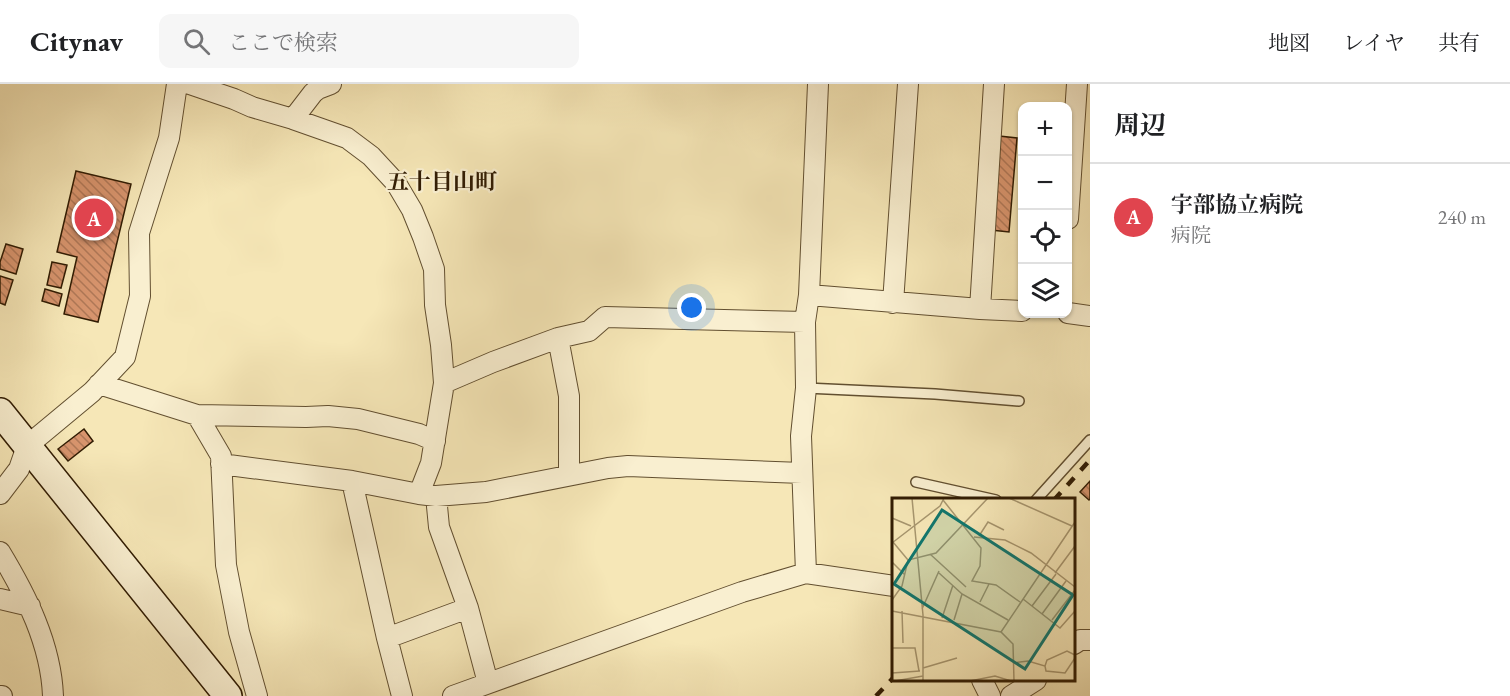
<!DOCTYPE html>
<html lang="ja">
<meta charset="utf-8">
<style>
body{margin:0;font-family:"EB Garamond","Noto Serif JP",serif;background:#f6f6f6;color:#202124}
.controls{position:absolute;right:18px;top:18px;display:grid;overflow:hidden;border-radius:12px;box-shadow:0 2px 4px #0004}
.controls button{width:54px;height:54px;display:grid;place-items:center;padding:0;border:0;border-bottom:2px solid #e0e0e0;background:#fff;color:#202124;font:30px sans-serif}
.you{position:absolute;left:692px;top:224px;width:21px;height:21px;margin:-15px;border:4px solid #fff;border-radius:50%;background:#1a73e8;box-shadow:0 0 0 9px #1a73e833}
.badge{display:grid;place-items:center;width:39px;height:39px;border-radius:50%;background:#8f2418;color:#fff;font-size:20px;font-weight:700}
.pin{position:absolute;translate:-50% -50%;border:3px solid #fff;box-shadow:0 2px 6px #0006}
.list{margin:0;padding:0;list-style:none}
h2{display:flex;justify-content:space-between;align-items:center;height:78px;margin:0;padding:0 24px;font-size:26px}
h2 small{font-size:20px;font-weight:400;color:#757577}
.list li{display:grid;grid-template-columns:39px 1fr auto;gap:18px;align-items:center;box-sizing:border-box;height:108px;padding:0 24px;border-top:2px solid #e0e0e0}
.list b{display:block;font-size:22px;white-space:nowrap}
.list p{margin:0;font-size:20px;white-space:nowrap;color:#757577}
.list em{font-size:20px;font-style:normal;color:#757577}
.icon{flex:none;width:33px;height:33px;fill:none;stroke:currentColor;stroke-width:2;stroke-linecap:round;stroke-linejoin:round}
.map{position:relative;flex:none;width:1090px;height:612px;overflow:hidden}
header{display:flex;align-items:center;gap:36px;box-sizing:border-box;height:84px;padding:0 30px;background:#fff;border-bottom:2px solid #e0e0e0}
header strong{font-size:28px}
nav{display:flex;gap:33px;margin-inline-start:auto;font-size:21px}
.search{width:420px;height:54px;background:#f6f6f6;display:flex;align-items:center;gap:15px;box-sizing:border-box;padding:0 21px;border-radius:12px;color:#757577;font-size:22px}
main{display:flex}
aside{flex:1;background:#fff}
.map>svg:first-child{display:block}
.building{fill:url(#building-back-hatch);stroke:#311c03;stroke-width:1.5}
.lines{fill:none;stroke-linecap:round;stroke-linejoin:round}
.lane-casing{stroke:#624f30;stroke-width:12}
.street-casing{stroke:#624f30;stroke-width:22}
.secondary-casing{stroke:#311c03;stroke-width:30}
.lane{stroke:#f9efd0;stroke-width:9}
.street{stroke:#f9efd0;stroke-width:20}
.secondary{stroke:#f9efd0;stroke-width:27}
.rail{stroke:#311c03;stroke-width:4.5;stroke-dasharray:10 10;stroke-linecap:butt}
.labels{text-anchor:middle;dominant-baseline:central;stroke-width:4.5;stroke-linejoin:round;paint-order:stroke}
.quarter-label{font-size:22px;font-weight:bold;fill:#311c03;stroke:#f9efd0}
.inset-road{fill:none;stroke:#a7966f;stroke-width:1.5}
.view{fill:#0f766e;fill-opacity:0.15;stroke:#0f766e;stroke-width:3}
.inset-edge{fill:none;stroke:#311c03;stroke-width:3}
</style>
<header>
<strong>Citynav</strong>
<div class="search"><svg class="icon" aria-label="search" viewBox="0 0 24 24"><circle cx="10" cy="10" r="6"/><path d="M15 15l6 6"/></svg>ここで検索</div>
<nav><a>地図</a><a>レイヤ</a><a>共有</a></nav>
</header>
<main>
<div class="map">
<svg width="1090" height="612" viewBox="0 0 1090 612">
<defs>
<pattern id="building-back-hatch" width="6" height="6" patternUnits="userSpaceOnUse" patternTransform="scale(1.5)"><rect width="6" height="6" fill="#d7946d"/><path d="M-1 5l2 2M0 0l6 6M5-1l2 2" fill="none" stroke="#af7857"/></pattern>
</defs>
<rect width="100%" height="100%" fill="#f6e7b7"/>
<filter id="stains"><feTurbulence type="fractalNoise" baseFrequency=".00333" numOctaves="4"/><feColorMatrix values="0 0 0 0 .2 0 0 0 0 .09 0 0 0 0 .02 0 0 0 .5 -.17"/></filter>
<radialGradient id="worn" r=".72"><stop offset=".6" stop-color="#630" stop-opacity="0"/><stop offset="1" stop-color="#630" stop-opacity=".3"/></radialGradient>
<!-- building -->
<path class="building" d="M999,52l18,2 -8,94 -18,-2z
M76,87l55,13 -33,138 -34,-8 13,-57 -20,-5z
M6,160l17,5 -7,25 -16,-5v-7z
M52,178l15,3 -6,23 -14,-3z
M0,192l13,4 -8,25 -5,-2z
M45,205l17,5 -3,12 -17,-5z
M84,345l9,12 -25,20 -10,-12z
M1090,397v18l-1,1 -9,-8z"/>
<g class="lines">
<!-- lane casing -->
<g class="lane-casing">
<path id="lane" d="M806,304l129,6 84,7
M916,398l80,18
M1036,416l54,-60"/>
</g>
<!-- street casing -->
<g class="street-casing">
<path id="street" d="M190,0l44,15 18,8 41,12 54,19 24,18 25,27 16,27 11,27 11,32 1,36 6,40 3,38 49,-21 65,-24 31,-7 16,-14 200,5
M293,35l20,-26 5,-4 13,-5
M1068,135l9,-135
M809,211l171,14 42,2
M893,219l15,-219
M980,225l14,-225
M1068,229l22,3
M558,254l11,58v79
M99,300l98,31 109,2 22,-1 30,3 61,15 16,7
M197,331l24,41 5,109 13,67 18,64
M221,380l131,17 67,13 17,2 50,-4 122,-24 20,-2 174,7
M352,397l35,157 15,58
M0,410l19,-25 8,-23 65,-54 33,-35 15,-61 -1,-63 30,-95 8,-54
M419,410l12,-31 13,-80
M436,412l3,31 29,81 20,75
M0,468c26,43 51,92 53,144
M806,489l-5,-137 5,-48 -1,-66 4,-27 9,-211
M0,515l30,7
M387,554l81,-30
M1074,560l6,-4h10
M982,596l8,16
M0,612h2
M453,612l289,-104 64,-19 88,13
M1011,612l25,-16"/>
</g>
<!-- secondary casing -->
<g class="secondary-casing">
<path id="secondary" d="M0,328l228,284"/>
</g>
<!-- lane -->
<use href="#lane" class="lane"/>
<!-- street -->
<use href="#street" class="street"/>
<!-- secondary -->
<use href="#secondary" class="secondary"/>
<!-- rail -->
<path class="rail" d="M1054,416l36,-40
M876,612l18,-19"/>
</g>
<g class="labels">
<!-- quarter labels -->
<g class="quarter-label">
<text x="442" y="97">五十目山町</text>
</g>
</g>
<!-- overview -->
<g transform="translate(892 414)">
<rect width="183" height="183" fill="#f6e7b7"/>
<path class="inset-road" d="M20,0l11,117v66M117,0l63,28M51,2l38,48 -1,18 -8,15 24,4 24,17M0,20l19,8M87,38l9,-14 16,8M82,39l31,3 26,13 44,34M1,44l15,18M0,45l48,-37 4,-8M38,56l36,33M0,64l13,13M47,75l23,21 46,26M163,75l20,-27M131,101l37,29 15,-17M0,102l10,-14 6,-26 28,-7 52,-55M88,104l9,-18M140,108l24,-32M30,111l17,-38M0,113l109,21 12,12 1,37M10,113l1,32M150,116l24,-33M50,120l11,-33M62,122l8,-26M160,122l23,-30M109,134l74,-110M0,150h23l4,23M121,165l15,-2 17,5 1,5 19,2 10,-15M153,168l2,-6 20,-9 8,4M31,170l34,-10M0,175l28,-2M3,183l28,-5M78,183l25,-5 16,5"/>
<path class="view" d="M50,12l131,85 -48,74 -131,-85z"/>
<rect width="183" height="183" class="inset-edge"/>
</g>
<rect width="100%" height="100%" filter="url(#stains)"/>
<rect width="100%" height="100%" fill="url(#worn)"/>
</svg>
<div class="controls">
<button>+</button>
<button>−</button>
<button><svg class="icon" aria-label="locate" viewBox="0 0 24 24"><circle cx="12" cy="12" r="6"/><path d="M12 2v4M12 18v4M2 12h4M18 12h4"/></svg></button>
<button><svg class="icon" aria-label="layers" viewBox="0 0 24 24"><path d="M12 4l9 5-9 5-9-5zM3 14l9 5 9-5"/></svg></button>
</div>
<div class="you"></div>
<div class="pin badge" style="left:94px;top:134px;background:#e0444e">A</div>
</div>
<aside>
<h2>周辺<small></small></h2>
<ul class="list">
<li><span class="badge" style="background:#e0444e">A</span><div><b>宇部協立病院</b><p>病院</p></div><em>240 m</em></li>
</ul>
</aside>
</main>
